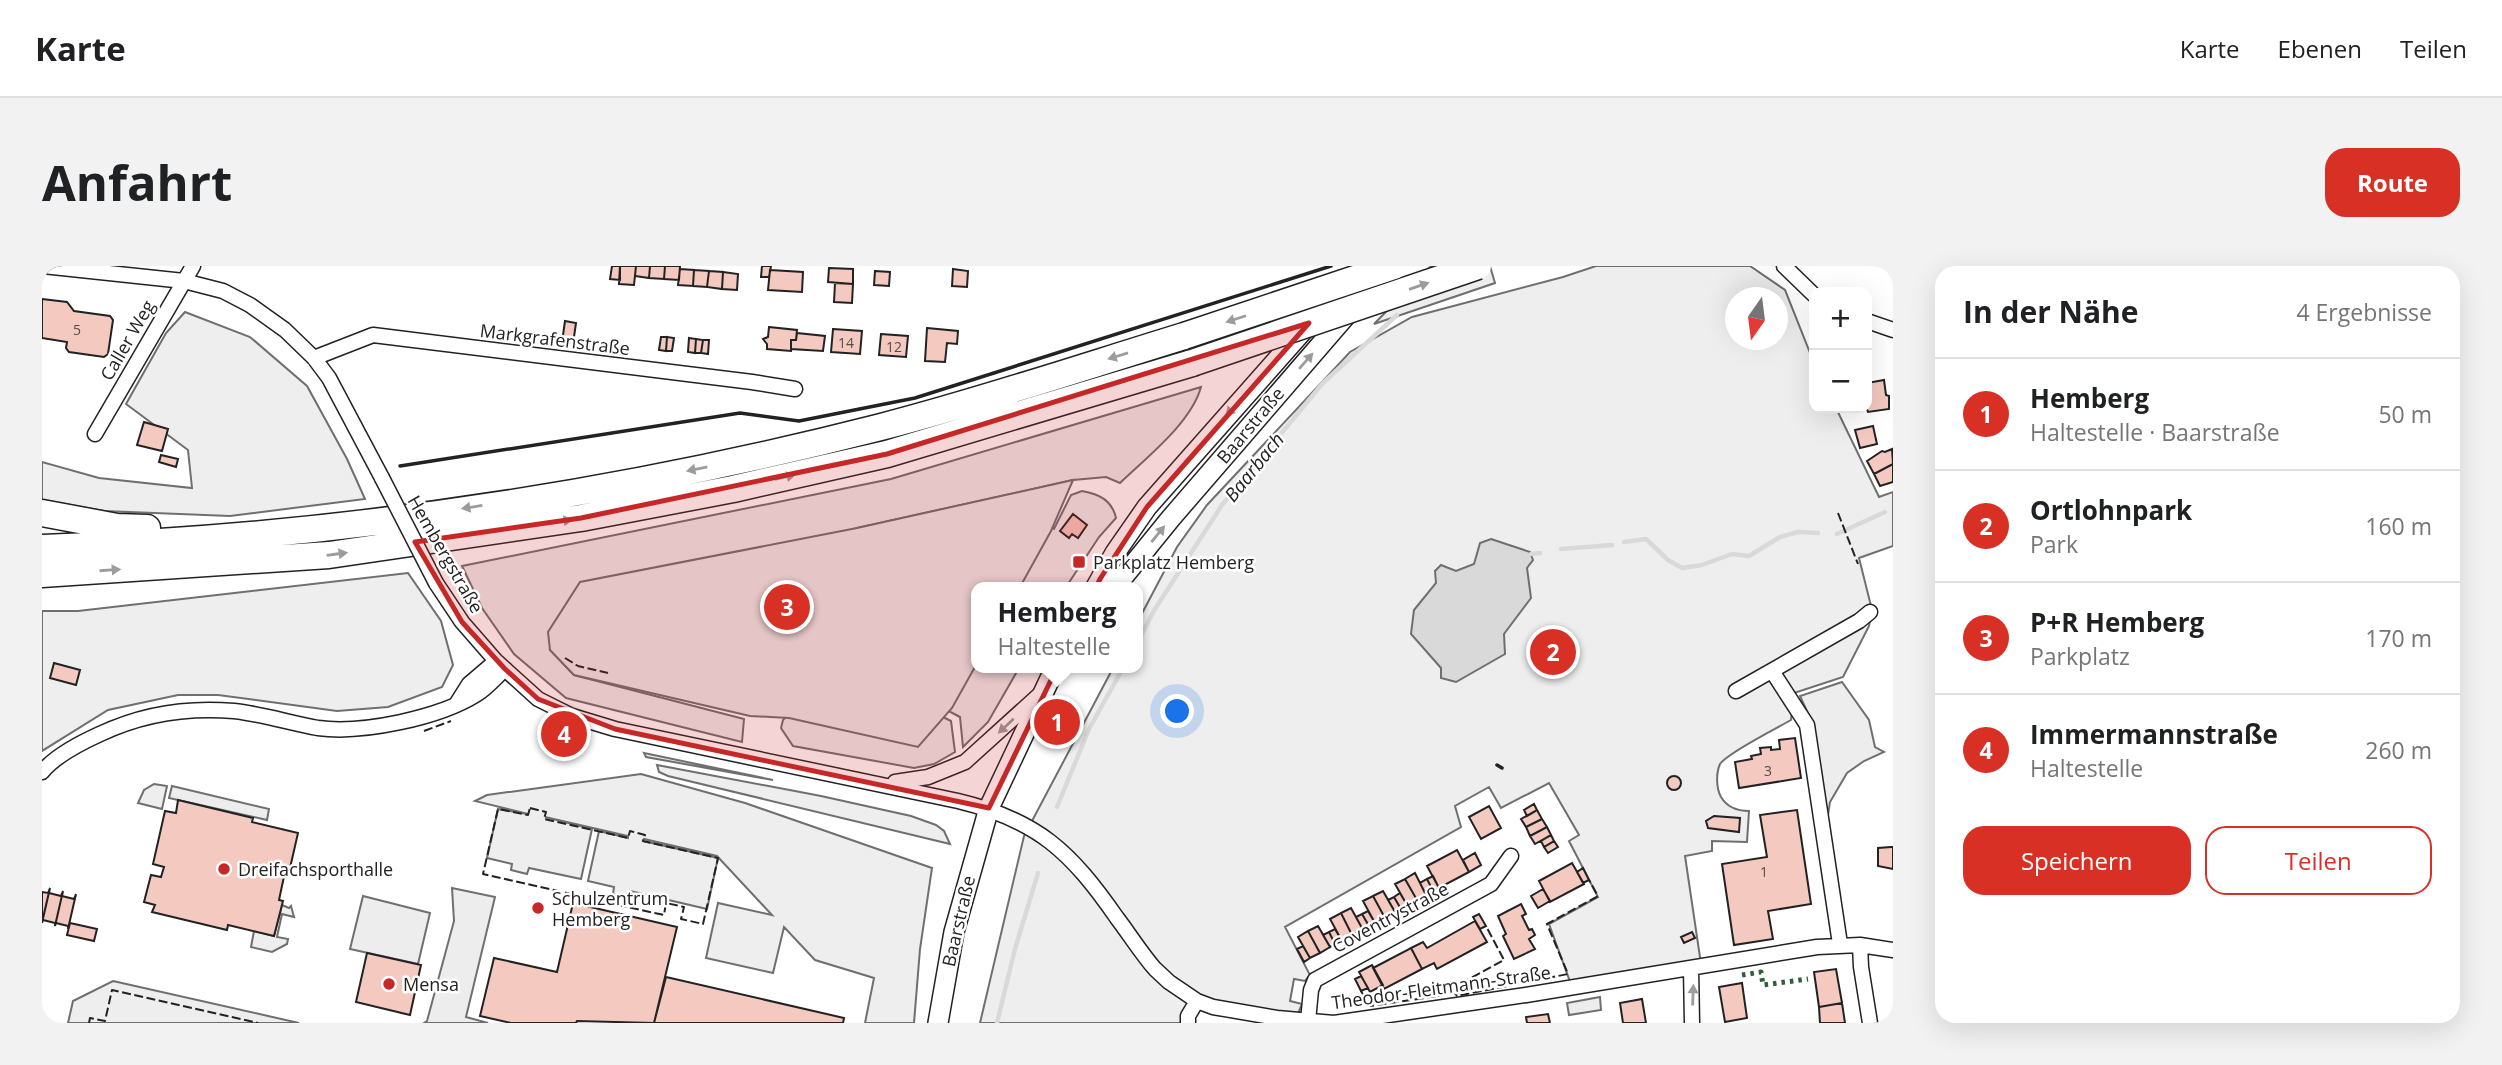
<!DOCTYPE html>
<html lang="de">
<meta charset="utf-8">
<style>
body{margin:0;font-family:"Open Sans",sans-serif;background:#f2f2f2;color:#202124}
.controls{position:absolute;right:21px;top:21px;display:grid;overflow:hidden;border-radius:14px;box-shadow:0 7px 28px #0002}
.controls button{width:63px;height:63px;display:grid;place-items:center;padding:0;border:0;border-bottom:2px solid #e0e0e0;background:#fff;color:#202124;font:35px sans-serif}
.compass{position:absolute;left:1683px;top:21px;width:63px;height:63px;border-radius:50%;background:#fff;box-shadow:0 7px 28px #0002;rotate:194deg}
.you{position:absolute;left:1136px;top:446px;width:24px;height:24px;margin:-18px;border:5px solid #fff;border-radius:50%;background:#1a73e8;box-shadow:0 0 0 10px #1a73e833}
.badge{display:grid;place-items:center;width:46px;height:46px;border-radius:50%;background:#d93025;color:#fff;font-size:23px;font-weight:700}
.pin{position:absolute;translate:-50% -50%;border:4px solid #fff;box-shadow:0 2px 7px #0006}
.popup{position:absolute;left:929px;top:316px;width:172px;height:91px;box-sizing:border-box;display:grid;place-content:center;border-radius:14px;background:#fff;filter:drop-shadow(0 2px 5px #0005);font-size:23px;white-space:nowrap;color:#757577}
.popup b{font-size:26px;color:#202124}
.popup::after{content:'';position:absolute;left:50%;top:100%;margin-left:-14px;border:14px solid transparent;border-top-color:#fff}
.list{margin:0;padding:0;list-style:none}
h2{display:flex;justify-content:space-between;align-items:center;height:91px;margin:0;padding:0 28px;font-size:30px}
h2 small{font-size:23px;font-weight:400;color:#757577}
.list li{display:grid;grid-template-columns:46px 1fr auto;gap:21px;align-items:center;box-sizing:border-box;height:112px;padding:0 28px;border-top:2px solid #e0e0e0}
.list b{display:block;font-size:26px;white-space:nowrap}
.list p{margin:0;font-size:23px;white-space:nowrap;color:#757577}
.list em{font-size:23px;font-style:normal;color:#757577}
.actions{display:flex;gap:14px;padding:21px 28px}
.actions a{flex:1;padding:16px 0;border:2px solid #d93025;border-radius:21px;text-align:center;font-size:24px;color:#d93025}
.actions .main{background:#d93025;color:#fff}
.map{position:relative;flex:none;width:1851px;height:757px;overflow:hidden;border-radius:21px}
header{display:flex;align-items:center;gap:42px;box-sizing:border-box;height:98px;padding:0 35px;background:#fff;border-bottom:2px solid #e0e0e0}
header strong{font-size:33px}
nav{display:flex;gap:38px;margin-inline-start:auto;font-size:24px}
.intro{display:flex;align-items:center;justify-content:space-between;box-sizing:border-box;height:168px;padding:0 42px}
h1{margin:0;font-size:49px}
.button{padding:18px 32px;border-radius:21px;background:#d93025;color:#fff;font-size:24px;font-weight:700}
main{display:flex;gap:42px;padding:0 42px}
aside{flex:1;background:#fff;border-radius:21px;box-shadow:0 7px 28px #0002}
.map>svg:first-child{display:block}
.green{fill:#eee;stroke:#6f6f6f;stroke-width:2;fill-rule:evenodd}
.parking{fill:#ededed;stroke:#6f6f6f;stroke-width:2}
.water{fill:#d9d9d9;stroke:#6f6f6f;stroke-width:2}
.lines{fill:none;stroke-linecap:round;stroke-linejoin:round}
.stream{stroke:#d9d9d9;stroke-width:4.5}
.building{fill:#f3c9c0;stroke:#222;stroke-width:2}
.minor-casing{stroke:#222;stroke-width:17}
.secondary-casing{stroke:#222;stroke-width:22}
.motorway-casing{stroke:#222;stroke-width:29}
.minor{stroke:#fff;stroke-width:14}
.secondary{stroke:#fff;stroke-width:19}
.motorway{stroke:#fff;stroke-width:26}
.minor-bridge-casing{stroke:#222;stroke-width:17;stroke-linecap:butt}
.motorway-bridge-casing{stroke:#222;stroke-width:29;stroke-linecap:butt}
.minor-bridge{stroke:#fff;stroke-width:14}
.motorway-bridge{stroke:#fff;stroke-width:26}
.hedge{stroke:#2f5e38;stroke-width:5;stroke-dasharray:3.5 5;stroke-linecap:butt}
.fence{stroke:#222;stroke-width:2;stroke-dasharray:9 3.5;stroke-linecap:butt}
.wall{stroke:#222;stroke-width:3.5}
.oneway{fill:#9c9c9c}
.marked{fill:#c62828;fill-opacity:0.2;stroke:#c62828;stroke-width:5;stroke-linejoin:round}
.poi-dot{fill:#c62828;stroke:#fff;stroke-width:2.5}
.labels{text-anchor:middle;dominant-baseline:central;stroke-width:5;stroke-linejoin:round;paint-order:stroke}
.number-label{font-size:14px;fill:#564c4a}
.street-label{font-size:18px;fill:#222;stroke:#fff}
.poi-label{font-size:18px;fill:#222;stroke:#fff;text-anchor:start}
.water-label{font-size:19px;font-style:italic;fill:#222;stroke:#fff}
</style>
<header>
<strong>Karte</strong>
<nav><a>Karte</a><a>Ebenen</a><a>Teilen</a></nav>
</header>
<div class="intro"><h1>Anfahrt</h1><a class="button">Route</a></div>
<main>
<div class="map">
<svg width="1851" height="757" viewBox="0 0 1851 757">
<rect width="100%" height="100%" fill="#fff"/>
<!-- green -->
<path class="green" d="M1554,0h154l35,24 29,73v45h22l43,89 14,-5v54l-34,12 13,52 -3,16 -26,51 -49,16 -3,27c-14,8 -64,33 -71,44 -4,9 -4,24 1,33 6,10 17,14 28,14l-2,31 -35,-1v10l-27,5 16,108 -129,23 -23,-63 49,-27 -29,-56 10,-6 -30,-52 -48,25 -12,-21 -34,19 6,21 -176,100 25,48 -5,6 -11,-2 -4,22 12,3 -5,12 -98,-15 -6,22h-213l44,-187 89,-168h25v-47l39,-74 30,-42 143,-153 62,-35 151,-40zM1694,32h42v42h-42z
M143,46l65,25 57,49 40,73 18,40 -135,17 -126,-5 -62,-11v-38l57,16 93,10 -4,-38 -62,-46 40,-71z
M1159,121c-10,36 -54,70 -81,96l-14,-6 -33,3 -216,48 -307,122 24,25 170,44 -2,23 -176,-44 -52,-44 -32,-46 -20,-42 429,-87z
M1040,225c17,3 30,9 34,27l-17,19 -33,50h-61l35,-65 14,7 17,-34z
M366,307l33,48 12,44 -11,22 -54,20 -51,4 -119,-16h-40l-70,15 -66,41v-140h36z
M934,396v6h43l-31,54 -25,25 -3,-30 -21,-11z
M893,447l16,8 4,31 -21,12 -20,4 -121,-22 -12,-18 2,-8 4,-4z
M602,487l129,27 -127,-23z
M615,499l164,31 90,20 25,9 8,6 6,13 -282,-68 -9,-4z
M599,508l104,29 187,65 -12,81 -6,74h-49l9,-45 -59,-18 -31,-33 -11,46 -67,-15 12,-55 54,12 -55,-59 -73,-17 -1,2 75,17 -11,51 -77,-18 -1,6 -16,-3 1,-7 -26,-6 11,-50 29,7v-2l-83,-19 47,12 -11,50 -52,-11 -2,6 -16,-4 1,-6 -25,-6 11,-49 30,5 -53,-13 12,-6z
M112,518l13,2 -5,23 -24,-6 6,-13z
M240,639l7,3 2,-2 3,11 -12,-3 -5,23 11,2 -1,5 -15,8 -21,-5 3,-16 20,5z
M71,715l186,42h-231l5,-22z"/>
<!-- parking -->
<path class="parking" d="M1389,0h59l5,17 -121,41z
M1031,214l-22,51 -31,56h-44v78l-24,43 -34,39 -129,-29 -39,-2 -176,-41 -24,-25 -2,-18 32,-50 277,-54z
M1800,416l27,38 6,27 9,5 -20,9 -17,12 -17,29 -3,19 -14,-97 -13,-28z
M130,520l97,23 -2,11 -98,-22z
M410,622l43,9 -29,120 22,6h-64l3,-2 27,-100z
M321,630l67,17 -12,51 -68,-15z
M1558,731l1,13 -32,5 -2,-12z"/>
<!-- water -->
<path class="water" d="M1449,273l39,13 3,8 -6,8 4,30 -27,36 1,20 -49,28 -15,-4v-10l-30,-34 3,-24 22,-27 -1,-12 6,-6 15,6 18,-7 6,-21z"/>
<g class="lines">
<!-- stream -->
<path class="stream" d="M1795,268l48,-22
M1582,276l22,-3 22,21 14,8 20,-3 30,-11 17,2 31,-19 18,-5 20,1
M1519,283l51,-4
M1489,288l9,-1
M1096,375l17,-32 67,-104 101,-122 74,-68
M1015,541l32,-78 34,-61
M955,757l18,-74 23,-76"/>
</g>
<!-- building -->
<path class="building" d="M570,0h8v14l-10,-1z
M578,0h16l-2,19 -15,-1z
M594,0h14l-1,12 -14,-2z
M608,0h15l-1,13 -15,-1z
M623,0h15l-1,14 -15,-1z
M720,0h9l-2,11h-8z
M787,2l24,1v15l-25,-2z
M638,3l14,1 -1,16 -15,-1z
M911,3l15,2 -1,16 -15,-1z
M652,4l15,1 -2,16 -14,-1z
M728,4l33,2 -1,20 -34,-2z
M667,5l14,1 -1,17 -15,-2z
M833,5l15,1 -1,14 -15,-1z
M681,6l15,2 -1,16 -15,-1z
M793,17l18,1 -1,19 -18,-1z
M0,33l25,3 7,9 36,5 3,4 -5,34 -4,3 -35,-5 -3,-4 1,-6 -25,-4z
M523,55l11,2 -3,21 -11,-2z
M727,61l28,3 -1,10h-5v11l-24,-2v-5l-4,-5 5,-2z
M885,62l31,3 -1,13 -10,-1 -2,19 -20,-1z
M791,63l29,2 -2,23 -29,-2z
M755,67l28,3 -2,15 -32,-2v-9h5z
M839,68l27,2 -2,21 -27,-2z
M619,71h6l-1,14 -7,-1z
M625,71l7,1 -2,13h-6z
M647,72l7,1 -1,14 -7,-1z
M654,73l7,1 -2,13h-6z
M661,74h6l-1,14 -7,-1z
M1842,114l2,15 3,1v13l-21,3 -1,-3 -4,1v-2h4v-25z
M102,156l24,7 -6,22 -25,-6z
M1831,160l4,18 -17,4 -5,-18z
M1850,183l1,15 -19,10 -7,-13 15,-10 3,1z
M119,189l17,4 -2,8 -17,-5z
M1851,198v18l-13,4 -6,-12z
M1031,248l14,11 -9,13 -6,-4 -3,4 -9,-7z
M12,397l26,7 -4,15 -26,-7z
M1753,472l6,40 -62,10 -4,-26 17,-3 -1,-3 10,-2 -1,-6 11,-1v3l9,-1 -1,-9z
M1625 517a7 7 0 1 1 14 0a7 7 0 1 1-14 0Z
M136,534l75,18 -1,4 46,11 -8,35 -4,-1 -7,33 4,1 -9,35 -46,-11 -1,5 -75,-18 3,-7 -11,-3 7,-27 10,2 3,-10 -11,-3 12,-53 11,2z
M1492,538l3,6 -10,6 -3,-6z
M1447,540l12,22 -20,11 -12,-22z
M1495,544l5,9 -16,8 -5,-8z
M1755,544l14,94 -43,7 5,28 -39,6 -12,-81 45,-7 -7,-42z
M1672,550l26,2 -1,14 -31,-4 -2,-7z
M1500,553l5,8 -17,9 -4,-9z
M1505,561l4,8 -16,9 -5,-8z
M1509,569l3,6 -10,6 -3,-6z
M1512,575l4,6 -10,6 -4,-6z
M1849,581h2v22l-15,-3v-18z
M1415,584l12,22 -30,16 -12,-22z
M1433,587l6,12 -12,7 -6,-12z
M1530,597l12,21 -34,18 -11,-21z
M1541,602l6,12 -6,3 -6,-11z
M1373,607l11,22 -9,5 -12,-21z
M1391,610l6,12 -6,3 -6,-12z
M1363,613l12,21 -10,5 -12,-21z
M1385,613l6,12 -7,4 -6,-12z
M8,622l-8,34v-30l6,1z
M8,622l-1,5 12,3 2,-5 -8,35v-3l-12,-3 -1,3z
M1501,623l7,12 -12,7 -7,-12z
M21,625l-1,5 12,3 2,-5 -8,35v-3l-12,-3 -1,3z
M1341,625l12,21 -10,6 -12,-22z
M1358,627l7,12 -6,4 -7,-12z
M1331,630l12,22 -10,5 -12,-22z
M1352,631l7,12 -6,3 -7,-12z
M531,637l104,24 -23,96 -77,-2 -1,2h-65l-31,-7 14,-58 63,14z
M1479,638l5,10 -4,2 7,14 3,-1 3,6 -6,4 6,10 -21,10 -11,-23 3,-2 -8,-18z
M1309,642l12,22 -11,5 -11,-22z
M1326,645l7,12 -6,3 -7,-12z
M1299,647l11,22 -10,6 -12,-22z
M1320,648l7,12 -6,4 -7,-13z
M1437,648l7,12 -6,3 -7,-12z
M1433,655l12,21 -50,27 -3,-6 -12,6 -11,-21 12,-6 4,6z
M28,657l27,6 -3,12 -27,-6z
M1276,660l12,21 -10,6 -12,-22z
M1293,663l7,12 -7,3 -6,-12z
M1266,665l12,22 -10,5 -12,-21z
M1287,666l6,12 -5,3 -7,-12z
M1650,666l3,6 -11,5 -3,-6z
M1261,680l7,12 -6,4 -7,-13z
M1369,682l11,21 -38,20 -11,-21z
M325,687l54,12 -11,50 -54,-13z
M1330,699l11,20 -13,7 -11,-20z
M1794,703l6,34 -23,4 -5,-35z
M1319,710l7,12 -7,3 -6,-12z
M624,711l178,41 -1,5h-189z
M1700,717l5,35 -22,4 -6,-35z
M1600,733l4,24h-23l-3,-20z
M1800,737l3,20h-25l-1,-16z
M1506,748l2,9h-23l-1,-6z"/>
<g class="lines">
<!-- minor casing -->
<g class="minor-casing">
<path id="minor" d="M1,0l141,15 39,10 27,14 35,25 29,28 15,20 53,100
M1742,0l30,29
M1825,55l26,9
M272,92l59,-23 379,47 43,7
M53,168l98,-168
M394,317l26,39 34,39 42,38 34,17 43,13 343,72c80,19 113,51 159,117 13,17 24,35 38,51l14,13 28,19 16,6 64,11 57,5 192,-28 291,-48 43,-2 33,5
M1730,405l35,54 33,219
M1694,425l123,-70 11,-9
M415,437l12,-19 27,-23
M0,506c14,-17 38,-29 58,-38 42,-20 87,-27 134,-23 28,3 56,12 84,17 44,6 121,-10 159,-34 10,-6 19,-17 28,-25
M853,516l33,-5 37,-15 73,-66
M1818,679l1,22 9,56
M1649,702l1,55
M1266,755l3,-31 4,-10 176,-96 20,-28
M1146,757v-7l9,-15"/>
</g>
<!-- secondary casing -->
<g class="secondary-casing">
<path id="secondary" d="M1054,321l19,-34 32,-46 199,-225
M1073,321l56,-69 216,-250
M896,757l16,-91 35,-124 66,-140"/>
</g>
<!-- motorway casing -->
<g class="motorway-casing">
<path id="motorway" d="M0,247l75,14 30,1
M0,282c282,-10 565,-51 839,-121 101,-26 202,-60 303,-91
M0,308l287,-19 252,-37 152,-29 154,-35 305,-91"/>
</g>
<!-- minor -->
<use href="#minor" class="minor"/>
<!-- secondary -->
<use href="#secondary" class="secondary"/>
<!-- motorway -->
<use href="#motorway" class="motorway"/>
<!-- minor-bridge casing -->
<g class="minor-bridge-casing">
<path id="minor-bridge" d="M340,212l54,105"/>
</g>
<!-- motorway-bridge casing -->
<g class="motorway-bridge-casing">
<path id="motorway-bridge" d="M1142,70l210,-70
M1150,97l286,-97"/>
</g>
<!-- minor-bridge -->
<use href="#minor-bridge" class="minor-bridge"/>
<!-- motorway-bridge -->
<use href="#motorway-bridge" class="motorway-bridge"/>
<!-- hedge -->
<path class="hedge" d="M1700,709l19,-3 2,13 45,-6"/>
<!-- fence -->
<path class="fence" d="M1796,247l20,51
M523,392l13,8 30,7
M382,465l27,-10
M488,542l16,4 -2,7 84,19 2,-7 15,4 -2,6 75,17 -15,66 -22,-5 3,-12 -18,-4 -2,12 -55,-12 1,-4 -7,-2 -1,4 -119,-27 15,-65 30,6z
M1319,725l9,15 68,-10 66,-36 -18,-34
M1396,730l16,-4 3,4 111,-22 -21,-50 51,-28 -9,-16
M47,757l1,-5 15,3 7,-31 146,33"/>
<!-- wall -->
<path class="wall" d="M358,200l340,-53 59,8 116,-23 416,-132
M1455,499l5,3"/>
</g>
<!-- one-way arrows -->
<defs><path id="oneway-solid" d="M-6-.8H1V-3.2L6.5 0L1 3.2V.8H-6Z" transform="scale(1.75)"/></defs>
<g class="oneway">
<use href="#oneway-solid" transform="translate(1377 20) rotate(-19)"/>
<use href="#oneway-solid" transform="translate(1194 53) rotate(162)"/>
<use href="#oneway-solid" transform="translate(1076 90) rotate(163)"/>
<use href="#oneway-solid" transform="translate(1264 95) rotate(-49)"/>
<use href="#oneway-solid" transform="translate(1191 142) rotate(132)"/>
<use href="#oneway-solid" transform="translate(655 203) rotate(169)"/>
<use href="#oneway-solid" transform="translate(743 211) rotate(-13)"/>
<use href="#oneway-solid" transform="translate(430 241) rotate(171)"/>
<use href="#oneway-solid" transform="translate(520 255) rotate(-8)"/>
<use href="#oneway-solid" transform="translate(1116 268) rotate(-51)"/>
<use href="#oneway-solid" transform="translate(295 288) rotate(-8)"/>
<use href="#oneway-solid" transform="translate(68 304) rotate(-4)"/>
<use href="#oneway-solid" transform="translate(964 460) rotate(137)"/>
<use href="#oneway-solid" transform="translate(1651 729) rotate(-88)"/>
</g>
<!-- marked area -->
<path class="marked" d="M1267,57l-162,184 -47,72 -111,229 -374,-79 -77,-30 -33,-30 -43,-47 -47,-80 166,-24 306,-64z"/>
<!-- markers -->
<g class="poi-dot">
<rect x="1030" y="289" width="14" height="14" rx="3.5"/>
<circle cx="182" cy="603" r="7"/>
<circle cx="496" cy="642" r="7"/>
<circle cx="347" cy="718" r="7"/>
</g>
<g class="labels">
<!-- number labels -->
<g class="number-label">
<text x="35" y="63">5</text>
<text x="804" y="76">14</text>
<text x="852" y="80">12</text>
<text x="1726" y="504">3</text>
<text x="1722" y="605">1</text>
</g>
<!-- street labels -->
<g class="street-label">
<text transform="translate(513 73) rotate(7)">Markgrafenstraße</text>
<text transform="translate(85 74) rotate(-60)">Caller Weg</text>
<text transform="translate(1208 159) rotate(-50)">Baarstraße</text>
<text transform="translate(404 288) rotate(60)">Hembergstraße</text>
<text transform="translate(1348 651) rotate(-28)">Coventrystraße</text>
<text transform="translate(916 655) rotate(-77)">Baarstraße</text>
<text transform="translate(1399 721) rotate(-8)">Theodor-Fleitmann-Straße</text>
</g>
<!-- poi labels -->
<g class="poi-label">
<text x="1051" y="296">Parkplatz Hemberg</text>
<text x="196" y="603">Dreifachsporthalle</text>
<text x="510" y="632">Schulzentrum<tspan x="510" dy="21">Hemberg</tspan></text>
<text x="361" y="718">Mensa</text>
</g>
<!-- water labels -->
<g class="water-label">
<text transform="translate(1212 201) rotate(-51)">Baarbach</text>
</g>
</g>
</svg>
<div class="controls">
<button>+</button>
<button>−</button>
</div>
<svg class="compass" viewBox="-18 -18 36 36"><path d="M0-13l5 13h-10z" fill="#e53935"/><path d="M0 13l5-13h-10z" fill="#757577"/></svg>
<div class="you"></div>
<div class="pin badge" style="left:1015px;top:456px">1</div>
<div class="popup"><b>Hemberg</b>Haltestelle</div>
<div class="pin badge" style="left:1511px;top:386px">2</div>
<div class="pin badge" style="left:745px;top:341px">3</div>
<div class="pin badge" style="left:522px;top:468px">4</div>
</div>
<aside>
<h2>In der Nähe<small>4 Ergebnisse</small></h2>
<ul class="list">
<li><span class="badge">1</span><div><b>Hemberg</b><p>Haltestelle · Baarstraße</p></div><em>50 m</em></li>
<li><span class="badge">2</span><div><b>Ortlohnpark</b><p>Park</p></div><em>160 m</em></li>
<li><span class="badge">3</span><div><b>P+R Hemberg</b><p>Parkplatz</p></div><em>170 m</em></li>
<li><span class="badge">4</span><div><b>Immermannstraße</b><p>Haltestelle</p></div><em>260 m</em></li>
</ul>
<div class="actions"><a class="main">Speichern</a><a>Teilen</a></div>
</aside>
</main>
